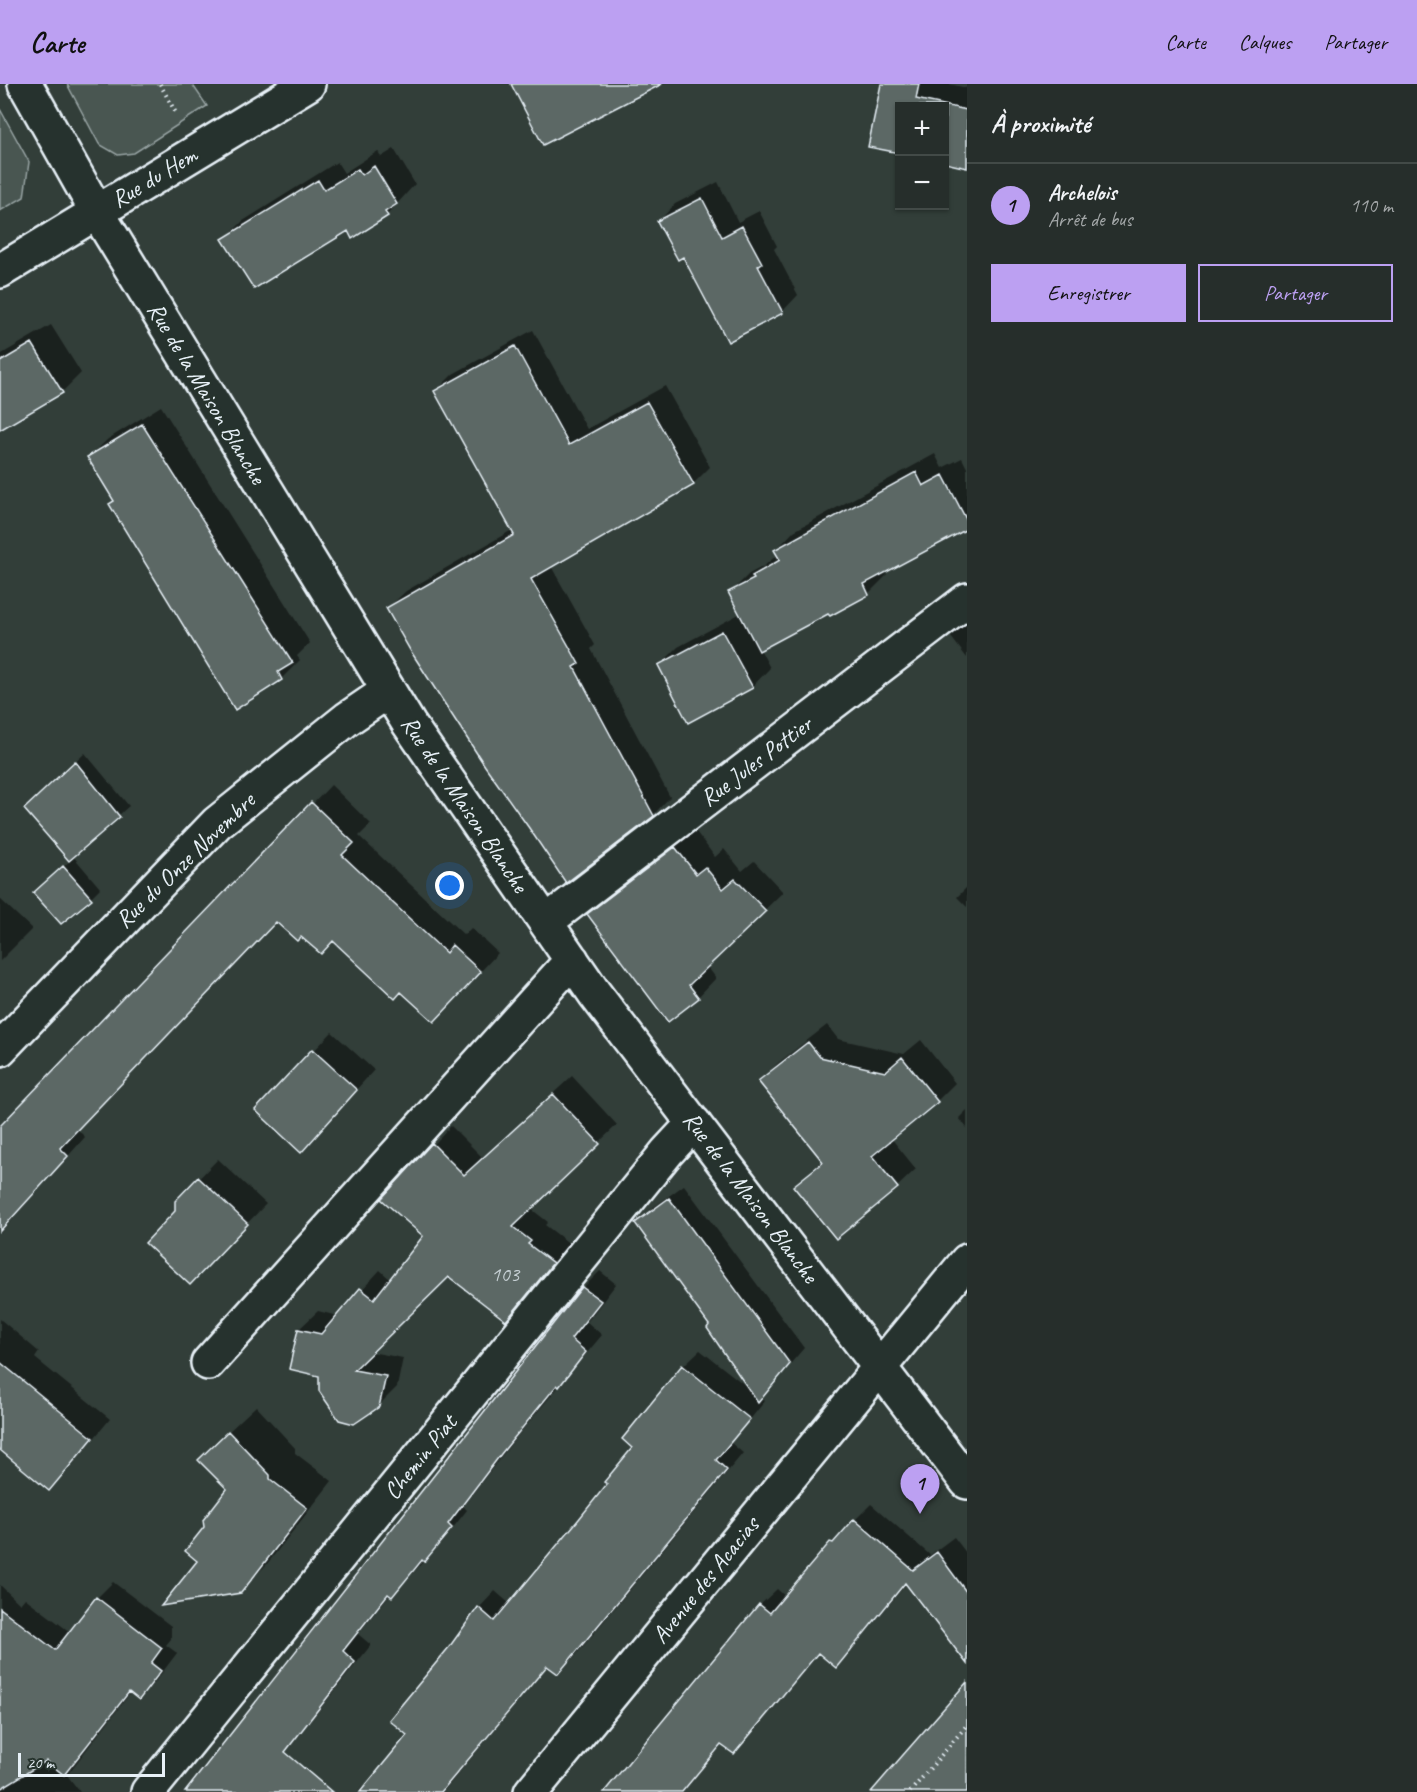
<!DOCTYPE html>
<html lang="fr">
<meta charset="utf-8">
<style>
body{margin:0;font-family:Caveat,sans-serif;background:#323a37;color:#f1f3f6}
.controls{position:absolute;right:18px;top:18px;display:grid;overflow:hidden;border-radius:0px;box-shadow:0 2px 4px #0004}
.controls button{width:54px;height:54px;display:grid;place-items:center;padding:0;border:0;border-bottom:2px solid #424a47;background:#262e2b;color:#f1f3f6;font:30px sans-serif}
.scale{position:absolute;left:18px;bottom:15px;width:147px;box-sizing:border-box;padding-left:6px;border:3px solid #e8f1f8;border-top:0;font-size:16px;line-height:21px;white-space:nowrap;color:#e8f1f8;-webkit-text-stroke:4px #26332d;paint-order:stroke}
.you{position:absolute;left:450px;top:802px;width:21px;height:21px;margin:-15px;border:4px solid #fff;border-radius:50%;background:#1a73e8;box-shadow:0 0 0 9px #1a73e833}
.badge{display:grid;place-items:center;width:39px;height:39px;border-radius:50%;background:#bca0f2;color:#111;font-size:20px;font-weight:700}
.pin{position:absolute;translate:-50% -50px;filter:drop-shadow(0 2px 3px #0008)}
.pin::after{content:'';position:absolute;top:32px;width:21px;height:18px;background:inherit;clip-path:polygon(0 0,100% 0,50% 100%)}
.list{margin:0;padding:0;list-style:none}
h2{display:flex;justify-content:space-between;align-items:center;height:78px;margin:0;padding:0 24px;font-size:26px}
h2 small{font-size:20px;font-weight:400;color:#a4a8a9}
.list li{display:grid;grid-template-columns:39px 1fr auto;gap:18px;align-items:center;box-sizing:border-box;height:84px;padding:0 24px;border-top:2px solid #424a47}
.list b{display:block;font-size:22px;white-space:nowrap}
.list p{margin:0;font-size:20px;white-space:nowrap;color:#a4a8a9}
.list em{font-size:20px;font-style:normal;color:#a4a8a9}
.actions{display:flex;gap:12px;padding:18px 24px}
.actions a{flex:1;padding:14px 0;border:2px solid #bca0f2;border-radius:0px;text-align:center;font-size:21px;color:#bca0f2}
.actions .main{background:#bca0f2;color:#111}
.map{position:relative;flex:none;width:967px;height:1708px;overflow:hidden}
header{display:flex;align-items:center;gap:36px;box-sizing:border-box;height:84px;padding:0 30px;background:#bca0f2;color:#111}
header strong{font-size:28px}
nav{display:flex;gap:33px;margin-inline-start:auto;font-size:21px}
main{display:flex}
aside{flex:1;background:#262e2b}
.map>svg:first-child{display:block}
.green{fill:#495651;stroke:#98a4a4;stroke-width:1.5}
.shadow{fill:#0007}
.building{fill:#5c6865;stroke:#e8f1f8;stroke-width:1.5}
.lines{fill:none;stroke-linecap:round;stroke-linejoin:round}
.minor-casing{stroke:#e8f1f8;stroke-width:38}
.path{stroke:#e8f1f8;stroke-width:4;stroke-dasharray:1.5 4.5;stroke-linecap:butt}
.minor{stroke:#26332d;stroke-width:33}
.labels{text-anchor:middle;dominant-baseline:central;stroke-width:4.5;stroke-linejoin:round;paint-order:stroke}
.number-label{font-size:21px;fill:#c5cfd3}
.street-label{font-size:24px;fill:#e8f1f8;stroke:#26332d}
</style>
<header>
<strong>Carte</strong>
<nav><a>Carte</a><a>Calques</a><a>Partager</a></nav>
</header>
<main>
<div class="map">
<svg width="967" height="1708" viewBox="0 0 967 1708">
<rect width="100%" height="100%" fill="#323e39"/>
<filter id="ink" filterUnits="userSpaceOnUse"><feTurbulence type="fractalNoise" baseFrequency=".0167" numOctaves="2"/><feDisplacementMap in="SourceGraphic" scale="12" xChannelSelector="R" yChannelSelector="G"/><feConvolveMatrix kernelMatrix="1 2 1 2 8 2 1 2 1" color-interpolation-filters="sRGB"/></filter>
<g filter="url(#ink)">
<!-- green -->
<path class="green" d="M67,0h125l15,22 -73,47 -16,2 -19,-11z
M0,25l29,53 -5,35 -24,14z"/>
<!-- shadow -->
<path class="shadow" d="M883,0h66l18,4v78l-23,-5v-55h-44z
M394,65l21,35 -28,31 -39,14 -124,11 19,-19 94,-59 7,11 34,-22 3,6z
M718,98l20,40 21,-11 18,35 -3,3 24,46 -16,17 -98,-57 -25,-34 16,-17z
M51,241l30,48 -19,19 -62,28v-65z
M533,246l54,99 78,-43 45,81 -17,17 -142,82 44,79 -4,4 79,148 -17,18 -265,-207 18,-17 106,-61 -76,-139 17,-17z
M161,322l149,237 -13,13 3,4 -19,19 -170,-175 4,-4 -26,-43 19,-18z
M935,370l7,14 20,-10 5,10v60l-82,43 2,4 -19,19 -39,17 -69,38 10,19 -18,19 -92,-22 18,-18 63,-34 -11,-20 19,-19 15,-8 14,-12 -2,-4 18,-19z
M967,537v37l-16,-21z
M85,669l44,53 -56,50 27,32 -9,9 -47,-13 27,-24 -45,-51z
M331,701l40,39 -12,12 105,99 7,-7 27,25 -46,49 -51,-12 -67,-50 -33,-5 -24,-14 -200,208 8,8 -85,96v-103z
M694,745l21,28 9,-8 18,22 12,-10 29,31 -76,74 9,12 -18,19 -30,23 -79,-106 19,-18z
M967,803v20l-10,-10z
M0,815l32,30 -32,32z
M827,941l11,14 66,15 17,-14 34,43 -18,18 -46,37 25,31 -19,18 -61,50 -41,-51 28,-26 -63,-79 18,-18z
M332,948l42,38 -73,81 -44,-41z
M572,992l45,49 -87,83 18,14 -3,3 25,19 -46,57 -18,18 -57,-44 -78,77 32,6 -6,29 -19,19 -58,-31 -21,-46 19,-18 20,5 42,-46 11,10 34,-44 -40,-39 66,-71 32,32z
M967,1026v18l-8,-10z
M218,1075l48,45 -58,60 -31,-53v-10z
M684,1101l120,163 -43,50 4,3 -34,42 12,10 -168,203 -17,16 -10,-7 -105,127h-85l4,-5 2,2 45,-54 42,-88 28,-39 16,-17 15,13 99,-120 25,-36 49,-82 17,-16 50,39 -39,-64 -74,-101 14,-15z
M600,1187l16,13 -29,38 15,13 -84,100 -55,71 4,4 -26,33 -49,52 -2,-1 -32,40 13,11 -98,123 -35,24h-52l397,-504z
M0,1235l39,33 -4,6 75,61 -43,52 -18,18 -49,-41z
M256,1322l39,42v5l37,28 -65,83 -27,27 -41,-30 7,-34 23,-38 -2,-56z
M871,1420l59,51 24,-18 13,17v108l-60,-79 -55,66 -16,17 -16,-14 -70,84 -16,16 -11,-8 -40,48h-77l154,-187 17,-16 9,8 46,-54z
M113,1498l58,44v13l-5,6 11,8 -22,29 -16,16 -8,-6 -64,83 13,17h-79l-1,-207 20,19 5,-6 45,34 27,-34z"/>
<!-- building -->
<path class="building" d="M511,0h151l-119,61z
M881,0h38l-3,15 51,11v58l-22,-5v-57h-45v47l-32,-6z
M374,82l23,38 -12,8 3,4 -36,23 -4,-8 -94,58 -32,-50 96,-59 6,10 34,-21 4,6z
M702,114l20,39 20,-11 20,37 -4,3 25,47 -55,29 -45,-85 -5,3 -21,-39z
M32,259l31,50 -63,37v-68z
M515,262l54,99 78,-43 47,83 -163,94 48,85 -5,3 80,149 -88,67 -37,-55 -44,-62 -75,-116 -24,-42 128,-73 -80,-144z
M142,340l151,239 -15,9 4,8 -47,30 -126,-206 5,-3 -27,-44z
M916,388l7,14 20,-11 24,46v8l-103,55 5,11 -39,21 -2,-2 -69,37 -31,-59 26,-13 -2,-3 28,-16 -6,-10z
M722,547l31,57 -65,35 -30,-58z
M75,677l45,56 -51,44 -45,-52z
M311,718l43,41 -12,12 104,98 6,-8 29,27 -47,50 -33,-30 -6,7 -62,-58 -12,13 -20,-17 -4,4 -21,-19 -216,226 8,8 -68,75v-105z
M675,763l21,27 9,-7 18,22 12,-10 31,32 -77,74 10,13 -31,24 -81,-108z
M63,782l29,33 -31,25 -28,-31z
M808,958l12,15 65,15 17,-15 36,45 -66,54 26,32 -62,51 -43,-53 30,-24 -65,-81z
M312,965l45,41 -56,63 -46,-43z
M553,1010l47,50 -87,83 18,14 -3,3 25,19 -47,58 -57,-44 -95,93 32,6 -7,31 -25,17 -15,-4 -20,-29v-15l-30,-7 9,-40 23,5 39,-46 14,11 49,-63 -42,-37 51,-56 32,32z
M198,1093l50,47 -58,61 -45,-42 30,-32v-10z
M669,1114l121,166 -32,39 -51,-75 2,-3 -74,-102z
M582,1203l19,14 -30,38 15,13 -27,35 -2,-2 -56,69 -53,70 4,4 -28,34 -2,-2 -30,37 -4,-3 -45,57 12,11 -70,90 47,40h-147z
M0,1278l93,76 -44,53 -49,-41z
M682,1281l68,54 -34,41 11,10 -169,204 -11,-8 -106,126h-81l47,-57 -18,-15 61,-74 28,-39 16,14 85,-102 28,-35 -3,-2 28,-34 -10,-9z
M228,1347l42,44v4l37,29 -66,85 -80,13 36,-45 -12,-10 19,-24 -1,-7 24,-31 -29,-29z
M854,1435l59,51 24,-18 30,41v71l-62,-81 -69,85 -18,-15 -84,101 -13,-9 -39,47h-78l155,-188 11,9 60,-71 3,1z
M96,1513l66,51 -11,15 10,8 -22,29 -10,-8 -65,83 -18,-14 -46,28v-181l55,42z
M967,1598v110h-96l32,-37z"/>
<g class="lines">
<!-- minor casing -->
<g class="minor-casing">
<path id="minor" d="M25,0l72,128 312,512 186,270 372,488
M0,187l308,-187
M546,838l421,-322
M0,965l217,-226 130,-104 41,-28
M208,1279l364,-403
M148,1708l519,-640 27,-29
M531,1708l436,-531"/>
</g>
<!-- path -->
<path class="path" d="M160,0l17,31
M910,1708l57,-67"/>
<!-- minor -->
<use href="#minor" class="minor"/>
</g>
</g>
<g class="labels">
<!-- number labels -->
<g class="number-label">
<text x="505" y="1190">103</text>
</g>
<!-- street labels -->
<g class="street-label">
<text transform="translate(154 93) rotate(-31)">Rue du Hem</text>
<text transform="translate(207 309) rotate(59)">Rue de la Maison Blanche</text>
<text transform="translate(756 677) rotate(-37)">Rue Jules Pottier</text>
<text transform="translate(465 720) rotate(56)">Rue de la Maison Blanche</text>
<text transform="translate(185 776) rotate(-44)">Rue du Onze Novembre</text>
<text transform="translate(751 1113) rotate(53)">Rue de la Maison Blanche</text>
<text transform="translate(420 1373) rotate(-51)">Chemin Piat</text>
<text transform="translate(705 1496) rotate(-51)">Avenue des Acacias</text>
</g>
</g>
</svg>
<div class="controls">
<button>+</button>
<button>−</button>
</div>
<div class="scale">20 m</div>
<div class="you"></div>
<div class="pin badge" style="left:920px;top:1430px">1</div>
</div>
<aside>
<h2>À proximité<small></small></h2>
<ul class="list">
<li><span class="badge">1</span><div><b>Archelois</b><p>Arrêt de bus</p></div><em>110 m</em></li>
</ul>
<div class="actions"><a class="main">Enregistrer</a><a>Partager</a></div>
</aside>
</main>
